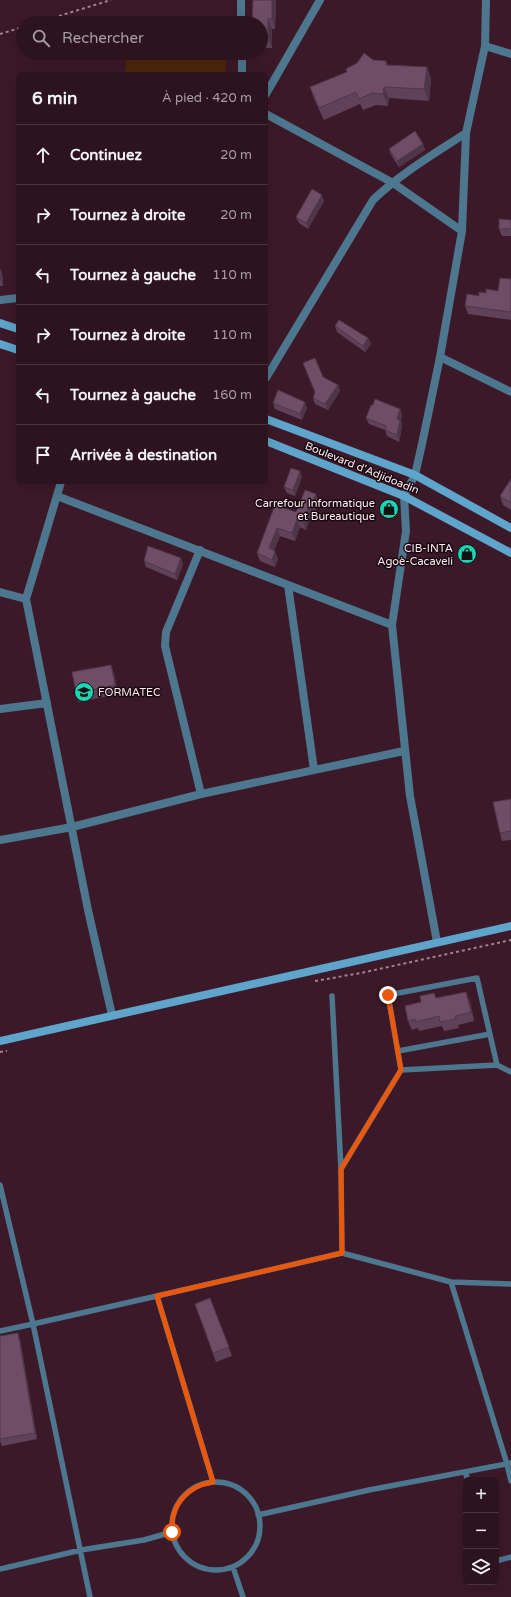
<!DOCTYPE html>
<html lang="fr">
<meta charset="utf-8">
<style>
body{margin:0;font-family:"Varela Round",sans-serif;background:#39202b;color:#f1f3f6}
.controls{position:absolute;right:12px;bottom:12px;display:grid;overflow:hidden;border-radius:6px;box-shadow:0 4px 16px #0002}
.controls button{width:36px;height:36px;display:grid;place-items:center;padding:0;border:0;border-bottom:1px solid #48323c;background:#2d131e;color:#f1f3f6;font:20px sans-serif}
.stop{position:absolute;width:12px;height:12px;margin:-9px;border:3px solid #ea580c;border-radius:50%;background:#fff}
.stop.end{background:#ea580c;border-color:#fff;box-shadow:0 1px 4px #0008}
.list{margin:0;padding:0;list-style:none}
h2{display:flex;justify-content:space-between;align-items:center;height:52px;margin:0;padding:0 16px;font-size:17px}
h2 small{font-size:13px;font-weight:400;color:#a79ea4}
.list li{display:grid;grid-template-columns:26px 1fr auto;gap:12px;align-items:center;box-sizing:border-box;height:60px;padding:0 16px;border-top:1px solid #48323c}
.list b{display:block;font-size:15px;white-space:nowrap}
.list em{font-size:13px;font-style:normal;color:#a79ea4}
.icon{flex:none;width:22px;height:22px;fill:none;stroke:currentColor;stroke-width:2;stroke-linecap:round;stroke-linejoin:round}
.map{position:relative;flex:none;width:511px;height:1597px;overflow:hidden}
.search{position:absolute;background:#2d131e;box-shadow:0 4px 16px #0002;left:16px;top:16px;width:252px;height:44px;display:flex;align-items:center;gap:10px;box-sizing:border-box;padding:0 14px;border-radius:22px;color:#a79ea4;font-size:15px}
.panel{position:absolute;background:#2d131e;box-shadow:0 4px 16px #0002;left:16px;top:72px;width:252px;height:412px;border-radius:6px}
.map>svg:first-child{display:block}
.green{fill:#4d280a}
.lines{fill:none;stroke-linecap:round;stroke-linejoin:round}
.path{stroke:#9f838e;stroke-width:2;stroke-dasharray:3 3;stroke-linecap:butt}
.lane{stroke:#4d778f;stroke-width:5.5}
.street{stroke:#4d778f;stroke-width:8}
.secondary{stroke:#5ea4cb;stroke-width:8}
.wall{fill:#5f4259}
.shaded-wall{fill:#4e3648}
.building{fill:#6f4d67;stroke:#4e3648}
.route{stroke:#ea580c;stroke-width:5}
.labels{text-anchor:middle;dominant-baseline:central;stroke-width:3;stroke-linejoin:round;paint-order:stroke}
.street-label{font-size:11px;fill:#ffeaf1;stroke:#190910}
.poi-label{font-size:11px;fill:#ffeaf1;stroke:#190910;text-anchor:end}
</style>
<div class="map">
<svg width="511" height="1597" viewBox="0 0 511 1597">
<rect width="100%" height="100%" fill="#3c1928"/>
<!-- green -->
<path class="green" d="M127,53h100l-2,21h-100z"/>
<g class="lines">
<!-- path -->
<path class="path" d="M36,23l75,-23
M0,34l23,-7
M315,981l46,-8 150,-33
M0,1052l7,-1"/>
<!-- lane -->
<path class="lane" d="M332,996l9,173
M398,1051l92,-17
M401,1070l-13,-75 89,-17 20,87
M0,1185l33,139 -33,7
M342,1253l-1,-84 60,-99 96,-5 14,7
M451,1282l60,2
M157,1296l185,-43 109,29 56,182 4,17
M465,1472l3,8
M172 1526a44 44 0 1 1 88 0a44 44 0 1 1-88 0Z
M258,1515l111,-25 142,-27
M496,1561l15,-4
M233,1567l10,30
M0,1569l81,-19 63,-10 28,-8
M90,1597l-57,-273 124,-28 56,186"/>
<!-- street -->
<path class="street" d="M241,0v23
M485,46l26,8
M242,53v21
M266,94l54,-94
M266,114l127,69 69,48
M0,300l18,-2
M440,357l71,35
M266,378l107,-178c27,-26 61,-46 93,-67
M61,482l-35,117 62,311 24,105
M57,496l335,129
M200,550l-34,82 -1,14 36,148
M288,585l26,185
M0,592l26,7
M0,709l47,-6
M0,840l72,-13 129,-33 203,-43
M437,942l-27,-146 -18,-171 14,-94 -2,-35 11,-21 7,-31 18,-87 22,-126 4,-98 19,-87 1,-46"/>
<!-- secondary -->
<path class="secondary" d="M0,323l18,6
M0,344l18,6
M266,419l149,56 96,53
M266,441l138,55 107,57
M0,1041l511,-115"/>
</g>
<!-- wall -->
<path class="wall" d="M253,0h23l-1,29h-3v19h-11v-25z
M373,60l13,1 2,4 39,2 4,12 -2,22 -40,-3 -1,8 -12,-1 -13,5 -3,-6 -36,16 -10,-21 -4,-12 37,-15z
M423,144l2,6 -26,17 -8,-12 -2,-6z
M324,201l-16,28 -9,-6 -3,-6z
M511,220v16h-9l-3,-7z
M0,270l3,7v9h-3z
M511,279v41l-43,-6 -3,-8 21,-13 12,-2z
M335,326l33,12 3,6 -6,8 -28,-20z
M303,363l20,14 15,8 2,6 -12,19 -13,-6 -2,-6 2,-5z
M273,403l34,5 -5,12 -27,-11z
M400,409l2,6 -1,6 1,5 -3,16 -12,-6 -2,-6 -16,-6 -3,-6z
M302,477l-7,19 -8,-3 -3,-6z
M511,479v31l-8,-5 -3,-9z
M319,502l-6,14 -2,-1 -5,15 -6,-3 -5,14 -15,-5 -6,15 4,8 -3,8 -15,-6 -3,-8 18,-48 21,7z
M144,561l39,3 -6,16 -31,-13z
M111,665l3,9 4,20 -39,8 -3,-9z
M511,799v41l-9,1 -2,-8z
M436,998l34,3 4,20 -16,4 1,3 -15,3 -2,-5 -23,5 -1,-3 -6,2 -4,-9z
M210,1298l22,58 -16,6 -21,-58z
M0,1336l20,3 17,100 -35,7 -2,-5z"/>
<!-- shaded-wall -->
<path class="shaded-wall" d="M272,0h4l-1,29 -3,-10z
M268,19l4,10v19l-4,-10z
M427,67l4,12 -2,22 -5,-12z
M384,87l5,11 -1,8 -5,-12z
M423,144l2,6 -26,17 -2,-6z
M322,195l2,6 -16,28 -2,-6z
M1,270l2,7v9l-2,-6z
M368,338l3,6 -6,8 -2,-6z
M338,385l2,6 -12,19 -3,-6z
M305,402l2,6 -5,12 -2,-6z
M400,409l2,6 -1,6 1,5 -3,16 -2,-7v-16z
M300,471l2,6 -7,19 -2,-6z
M316,494l3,8 -6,14 -3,-8z
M308,508l3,7 -5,15 -3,-8z
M297,519l3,8 -5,14 -3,-8z
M277,528l3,8 -8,20 -3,-8z
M275,551l3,8 -3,8 -3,-7z
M181,558l2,6 -6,16 -2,-6z
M111,665l3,9 4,20 -3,-9z
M466,992l4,9 4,20 -3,-9z
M18,1333l2,6 17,100 -2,-6z"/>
<!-- building -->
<path class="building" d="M253,0h19v19h-4v19h-7v-15h-9z
M364,53l9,7 13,1v4l41,2 -3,22 -40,-2 -1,7 -11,-1 -13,6 -3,-7 -37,16 -9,-21 37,-15 -1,-3 11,-6z
M415,131l8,13 -26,17 -8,-12z
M312,189l10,6 -16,28 -10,-6z
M499,219l12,1v9h-12z
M0,270h1v10h-1z
M500,278l11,1v33l-46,-6 2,-12 12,2v-4l7,1v-4l12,2z
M339,320l29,18 -5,8 -28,-20z
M315,358l8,19 15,8 -13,19 -12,-6 2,-6 -12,-29z
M278,390l27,12 -5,12 -27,-11z
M375,399l25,10 -3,10 3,1 -3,15 -12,-5 1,-4 -20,-8 5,-13h2z
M291,468l9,3 -7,19 -9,-3z
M511,479v24l-11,-7z
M305,490l11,4 -6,14h-2l-5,14 -6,-3 -5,14 -15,-5 -8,20 6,3 -3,9 -15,-7 18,-48 21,7z
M148,546l33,12 -6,16 -31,-13z
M111,665l4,20 -39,8 -4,-21z
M511,799v32l-11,2 -7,-31z
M466,992l5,20 -16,4 1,3 -16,3 -1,-6 -23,6 -1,-3 -7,2 -3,-15 16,-4 -1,-6 14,-3 2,5z
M210,1298l19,49 -16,6 -18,-49z
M18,1333l17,100 -35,6v-103z"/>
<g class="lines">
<!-- route -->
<path class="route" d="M172,1532c-2,-27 15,-46 41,-50l-56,-186 185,-43 -1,-84 60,-99 -13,-75"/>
</g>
<!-- icons -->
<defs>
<g id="shop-disc" transform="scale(1)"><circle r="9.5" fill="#1ad5b2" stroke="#190910"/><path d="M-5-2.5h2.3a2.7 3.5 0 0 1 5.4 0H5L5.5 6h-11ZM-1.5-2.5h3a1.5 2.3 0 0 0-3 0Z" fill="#111"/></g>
<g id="university-disc" transform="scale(1)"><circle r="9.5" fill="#1ad5b2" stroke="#190910"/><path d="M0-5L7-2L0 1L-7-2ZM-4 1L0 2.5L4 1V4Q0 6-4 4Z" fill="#111"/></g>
</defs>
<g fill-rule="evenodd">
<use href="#shop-disc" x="389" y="509"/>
<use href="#shop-disc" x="467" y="554"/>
<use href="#university-disc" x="84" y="692"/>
</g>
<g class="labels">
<!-- street labels -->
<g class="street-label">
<text transform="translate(362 468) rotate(22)">Boulevard d'Adjidoadin</text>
</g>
<!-- poi labels -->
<g class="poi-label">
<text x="375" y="503">Carrefour Informatique<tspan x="375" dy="13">et Bureautique</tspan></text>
<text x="453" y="548">CIB-INTA<tspan x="453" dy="13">Agoè-Cacaveli</tspan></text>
<text x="98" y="692" text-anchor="start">FORMATEC</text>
</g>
</g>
</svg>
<div class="controls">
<button>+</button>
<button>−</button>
<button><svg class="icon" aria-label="layers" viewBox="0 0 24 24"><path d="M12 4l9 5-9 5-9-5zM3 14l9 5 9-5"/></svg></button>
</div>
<div class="stop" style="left:172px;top:1532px"></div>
<div class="stop end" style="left:388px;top:995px"></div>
<div class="search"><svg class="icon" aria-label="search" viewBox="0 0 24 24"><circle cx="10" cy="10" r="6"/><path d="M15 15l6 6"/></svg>Rechercher</div>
<section class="panel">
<h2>6 min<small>À pied · 420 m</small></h2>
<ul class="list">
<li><svg class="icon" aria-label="ahead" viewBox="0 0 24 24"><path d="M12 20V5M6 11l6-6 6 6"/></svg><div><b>Continuez</b></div><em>20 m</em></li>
<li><svg class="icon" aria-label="right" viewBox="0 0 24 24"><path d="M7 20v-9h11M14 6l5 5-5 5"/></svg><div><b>Tournez à droite</b></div><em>20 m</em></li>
<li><svg class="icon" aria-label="left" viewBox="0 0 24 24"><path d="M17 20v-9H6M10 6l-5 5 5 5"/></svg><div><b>Tournez à gauche</b></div><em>110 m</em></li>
<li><svg class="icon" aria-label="right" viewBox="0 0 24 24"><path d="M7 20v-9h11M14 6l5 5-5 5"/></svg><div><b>Tournez à droite</b></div><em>110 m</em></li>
<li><svg class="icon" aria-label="left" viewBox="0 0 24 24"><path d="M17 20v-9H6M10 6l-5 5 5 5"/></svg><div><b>Tournez à gauche</b></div><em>160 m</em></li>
<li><svg class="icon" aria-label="arrive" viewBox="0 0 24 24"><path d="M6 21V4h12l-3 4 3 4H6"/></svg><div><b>Arrivée à destination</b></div></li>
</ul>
</section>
</div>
